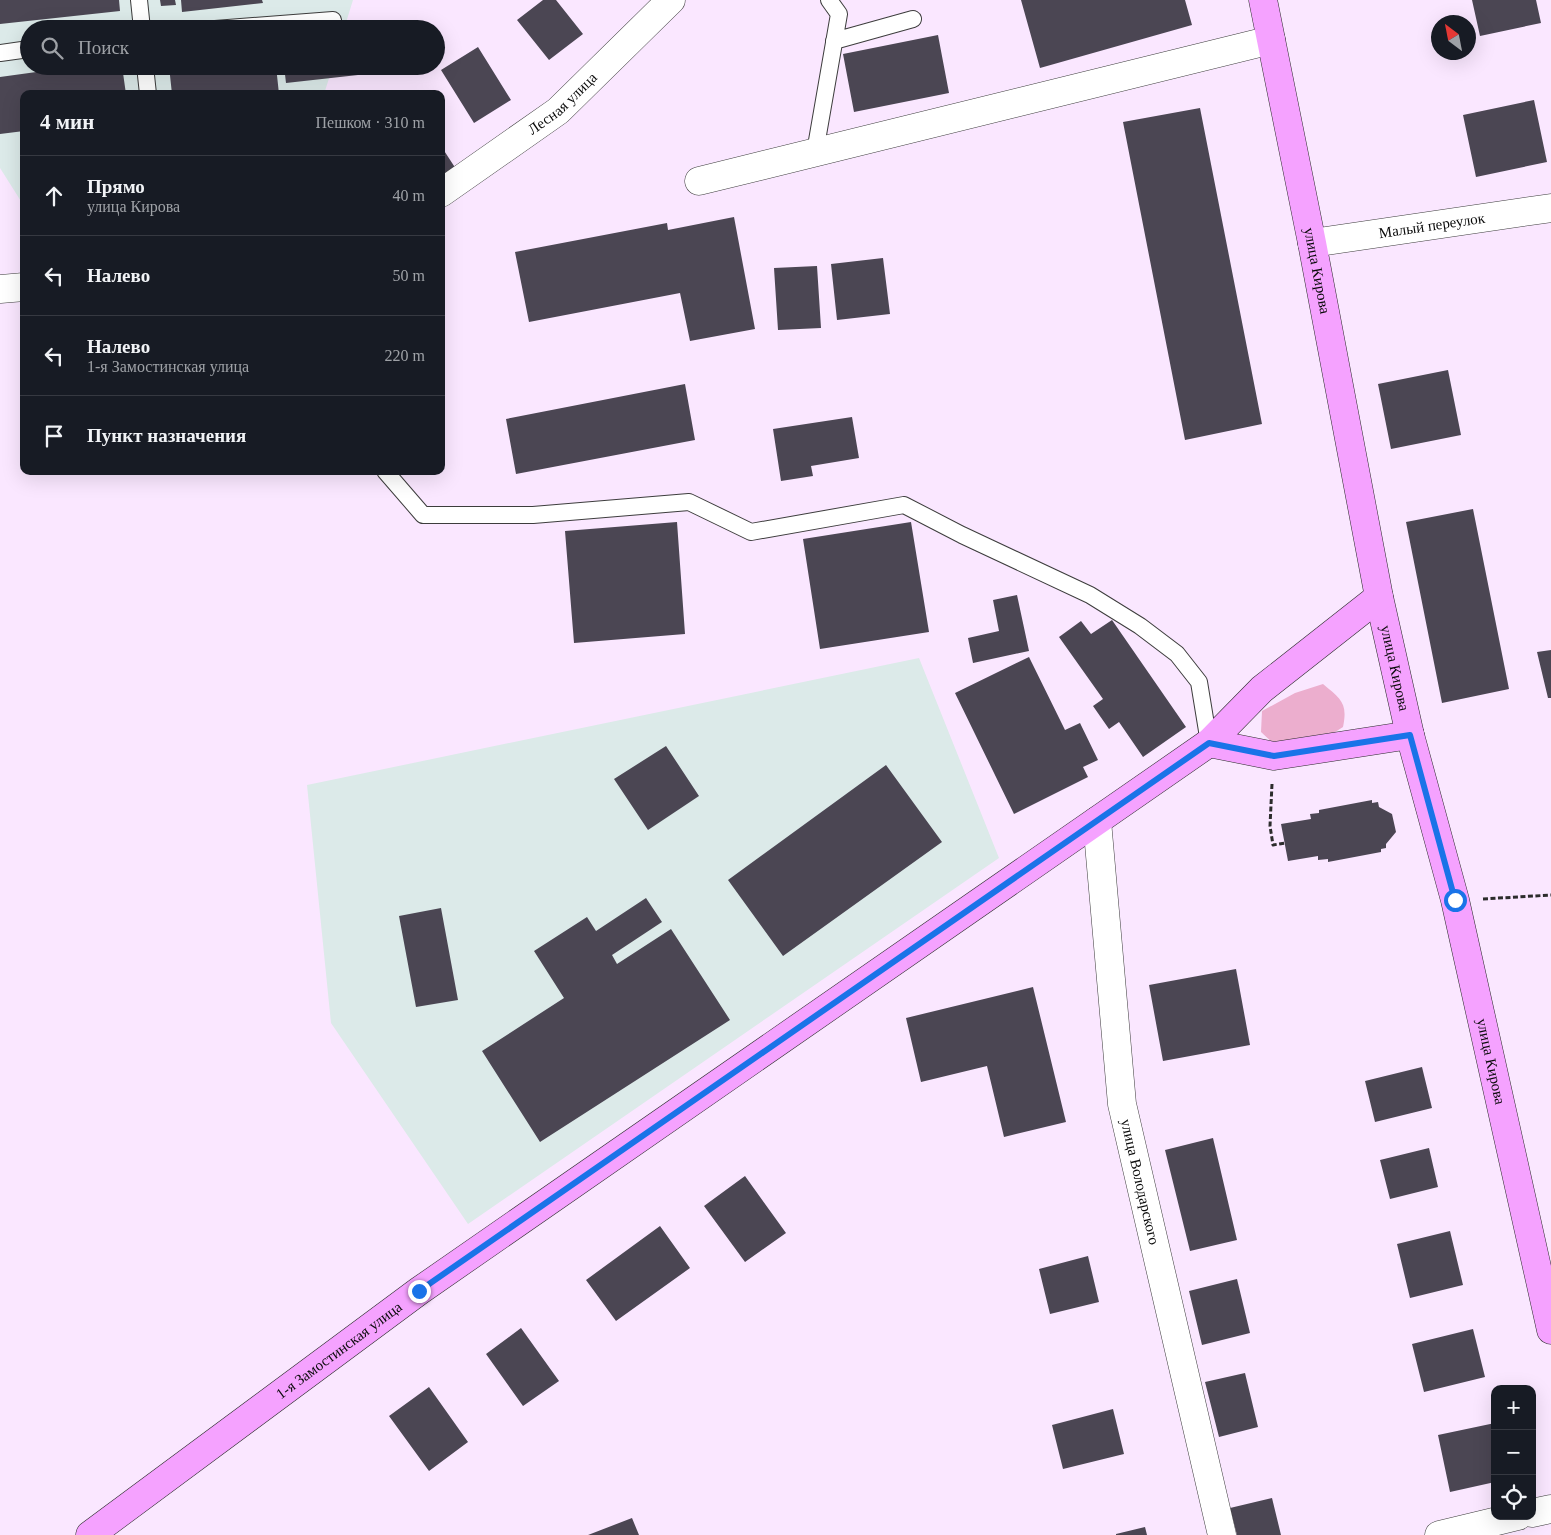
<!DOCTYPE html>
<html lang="ru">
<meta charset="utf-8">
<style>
body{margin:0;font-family:Georgia,serif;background:#242831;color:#f1f3f6}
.controls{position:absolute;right:15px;bottom:15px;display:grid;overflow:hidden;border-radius:10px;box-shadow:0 5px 20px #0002}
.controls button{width:45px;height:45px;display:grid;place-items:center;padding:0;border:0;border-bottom:1px solid #363941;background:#171b24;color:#f1f3f6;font:25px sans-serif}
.compass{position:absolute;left:1431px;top:15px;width:45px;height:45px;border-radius:50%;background:#171b24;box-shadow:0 5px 20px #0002;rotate:328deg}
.stop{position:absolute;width:15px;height:15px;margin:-11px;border:4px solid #1a73e8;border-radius:50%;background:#fff}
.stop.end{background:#1a73e8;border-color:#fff;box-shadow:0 1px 5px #0008}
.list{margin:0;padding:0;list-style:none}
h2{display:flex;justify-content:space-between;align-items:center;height:65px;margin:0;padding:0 20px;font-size:21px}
h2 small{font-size:16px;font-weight:400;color:#9ea1a6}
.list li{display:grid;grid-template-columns:32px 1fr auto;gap:15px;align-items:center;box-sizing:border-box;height:80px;padding:0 20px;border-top:1px solid #363941}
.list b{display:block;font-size:19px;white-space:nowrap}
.list p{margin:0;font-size:16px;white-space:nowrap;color:#9ea1a6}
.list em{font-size:16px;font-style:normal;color:#9ea1a6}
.icon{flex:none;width:28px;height:28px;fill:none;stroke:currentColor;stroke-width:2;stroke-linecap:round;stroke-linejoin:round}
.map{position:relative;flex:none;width:1551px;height:1535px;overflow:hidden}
.search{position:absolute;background:#171b24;box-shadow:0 5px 20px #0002;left:20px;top:20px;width:425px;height:55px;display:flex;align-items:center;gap:12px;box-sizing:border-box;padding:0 18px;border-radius:28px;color:#9ea1a6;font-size:19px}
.panel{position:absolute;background:#171b24;box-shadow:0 5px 20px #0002;left:20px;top:90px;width:425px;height:385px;border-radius:10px}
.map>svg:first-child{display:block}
.industrial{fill:#dceae9}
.green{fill:#ecaece}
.building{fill:#4b4653}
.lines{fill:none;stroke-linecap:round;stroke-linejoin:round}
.lane-casing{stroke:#3d3d3d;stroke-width:18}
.street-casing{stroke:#3d3d3d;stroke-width:29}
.secondary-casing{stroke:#2c2c2c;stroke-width:29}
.path{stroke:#2c2c2c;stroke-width:3;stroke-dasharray:5 2.5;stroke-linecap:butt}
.lane{stroke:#fff;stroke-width:16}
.street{stroke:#fff;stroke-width:28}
.secondary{stroke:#f5a2ff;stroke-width:28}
.route{stroke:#1a73e8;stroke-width:6}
.labels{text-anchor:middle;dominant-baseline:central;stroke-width:5;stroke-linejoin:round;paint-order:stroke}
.street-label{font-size:15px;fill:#0a0a0a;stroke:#fff}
</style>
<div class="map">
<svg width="1551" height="1535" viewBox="0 0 1551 1535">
<rect width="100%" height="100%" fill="#fae7ff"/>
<!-- industrial -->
<path class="industrial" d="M0,0h353l-9,29h-315v37h304l-9,28h-300v112l-24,-38z
M919,658l80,200 -531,366 -137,-201 -24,-238z"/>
<!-- green -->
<path class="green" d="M1323,684c18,15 25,19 20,43l-19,12 -50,5 -13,-12 1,-21 33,-18z"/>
<!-- building -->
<path class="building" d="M0,0h119l1,11 -120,13z
M160,0h15l1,5 -15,1z
M181,0h81l1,3 -81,9z
M543,0h13l27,34 -34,26 -32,-40z
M1021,0h164l7,25 -152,43z
M1472,0h64l5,23 -61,13z
M938,35l11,58 -95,19 -11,-58z
M478,47l33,53 -37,23 -33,-53z
M80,66h42l4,28h-102v37l-24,3v-57z
M169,66h107l3,28h-107z
M284,66h82l1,8 -81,9z
M1534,100l13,62 -71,15 -13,-62z
M1200,108l62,316 -77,16 -62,-318z
M441,146l15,23 -15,9z
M734,217l21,112 -65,12 -10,-48 -151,29 -14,-70 152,-29 1,7z
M883,258l7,56 -53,6 -6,-56z
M817,266l4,62 -43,2 -4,-62z
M1448,370l13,65 -70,14 -13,-65z
M685,384l10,56 -179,34 -10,-55z
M852,417l7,41 -48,8 2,10 -32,5 -8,-52z
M1473,509l36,180 -67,14 -36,-181z
M677,522l8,112 -111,9 -9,-112z
M911,522l18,110 -109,17 -17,-110z
M1017,595l12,56 -56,12 -5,-25 31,-7 -6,-31z
M1112,620l74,107 -43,30 -24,-35 -10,7 -16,-23 10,-7 -44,-62 22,-16 10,13z
M1551,650v48h-3l-11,-46z
M1029,657l36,73 15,-7 18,37 -15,7 5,10 -74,37 -59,-121z
M666,746l33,50 -51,34 -34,-51z
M886,765l56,77 -159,114 -55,-76z
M1372,800v3l6,-1 1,5 13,7 4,18 -10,12v4l-5,1v3l-53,10v-3l-10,1v-4l-30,5 -7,-37 30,-5 -1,-5 9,-1v-3z
M646,898l16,24 -50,33 5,9 54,-35 59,91 -190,122 -58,-91 82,-53 -30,-47 53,-34 9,14z
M441,908l17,92 -42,7 -17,-91z
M1236,969l14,76 -87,16 -14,-76z
M1033,987l33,135 -62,15 -17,-71 -66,16 -15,-64z
M1422,1067l10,41 -57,14 -10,-41z
M1213,1138l24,102 -47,11 -25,-101z
M1429,1148l9,39 -48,12 -10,-39z
M745,1176l41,57 -41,29 -41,-56z
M660,1226l30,42 -74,53 -30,-41z
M1450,1231l13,54 -53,13 -13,-54z
M1088,1256l11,46 -49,12 -11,-45z
M1237,1279l13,54 -48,12 -13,-54z
M521,1328l38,53 -36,25 -37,-52z
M1473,1329l12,48 -61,15 -12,-48z
M1245,1373l13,54 -39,10 -14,-55z
M429,1387l39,55 -39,29 -40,-55z
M1113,1409l11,45 -61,15 -11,-44z
M1495,1423v59l-45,10 -12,-57z
M1272,1498l9,37h-44l-7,-27z
M632,1518l7,17h-51z
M1145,1527l2,8h-31v-1z"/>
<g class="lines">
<!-- lane casing -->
<g class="lane-casing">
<path id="lane" d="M139,0l3,29
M215,29l118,-9
M834,41l79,-22
M0,53l29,-4
M145,66l3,28
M815,152l24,-138 -10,-14
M385,471l38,44h110l156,-13 62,30 153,-27 58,30 128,60 50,31 37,28 22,28 10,61"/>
</g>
<!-- street casing -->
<g class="street-casing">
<g id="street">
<path d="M699,181l572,-141"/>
<path id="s1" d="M441,193l117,-82 113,-111"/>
<path id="s2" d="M1312,243l239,-35"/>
<path d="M0,289l24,-2"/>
<path id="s3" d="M1097,821l25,283 100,431"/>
<path d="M1532,1513l19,-4"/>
<path d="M1439,1535l79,-19"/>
</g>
</g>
<!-- secondary casing -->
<g class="secondary-casing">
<g id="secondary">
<path id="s4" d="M1263,0l49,243 67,354 31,138 45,165 96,430"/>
<path d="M1209,743l65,13 136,-21"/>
<path id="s5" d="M90,1535l329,-244 790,-548 53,-54 117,-92"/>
</g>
</g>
<!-- path -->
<path class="path" d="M1272,784l-2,42 3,19 12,-2
M1483,899l68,-4"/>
<!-- lane -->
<use href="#lane" class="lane"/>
<!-- street -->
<use href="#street" class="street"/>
<!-- secondary -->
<use href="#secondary" class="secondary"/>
</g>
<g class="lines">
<!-- route -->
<path class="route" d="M419,1291l790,-548 65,13 136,-21 45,165"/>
</g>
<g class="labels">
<!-- street labels -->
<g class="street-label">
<text stroke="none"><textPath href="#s1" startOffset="151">Лесная улица</textPath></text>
<text stroke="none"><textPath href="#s2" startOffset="121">Малый переулок</textPath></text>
<text stroke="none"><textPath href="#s4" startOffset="276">улица Кирова</textPath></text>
<text stroke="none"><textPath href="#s4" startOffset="681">улица Кирова</textPath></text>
<text stroke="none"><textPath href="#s4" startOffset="1086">улица Кирова</textPath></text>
<text stroke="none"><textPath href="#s3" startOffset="364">улица Володарского</textPath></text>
<text stroke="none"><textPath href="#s5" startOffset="310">1-я Замостинская улица</textPath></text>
</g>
</g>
</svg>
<div class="controls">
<button>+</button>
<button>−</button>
<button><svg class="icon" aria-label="locate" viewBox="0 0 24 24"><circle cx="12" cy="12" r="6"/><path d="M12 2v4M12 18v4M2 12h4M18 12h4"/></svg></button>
</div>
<svg class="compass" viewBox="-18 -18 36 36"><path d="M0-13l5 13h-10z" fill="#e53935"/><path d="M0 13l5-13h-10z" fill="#9ea1a6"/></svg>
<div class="stop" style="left:1455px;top:900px"></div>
<div class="stop end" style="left:419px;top:1291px"></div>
<div class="search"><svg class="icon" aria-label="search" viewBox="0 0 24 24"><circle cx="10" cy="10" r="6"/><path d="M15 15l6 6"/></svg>Поиск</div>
<section class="panel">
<h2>4 мин<small>Пешком · 310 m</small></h2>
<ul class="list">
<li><svg class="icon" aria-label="ahead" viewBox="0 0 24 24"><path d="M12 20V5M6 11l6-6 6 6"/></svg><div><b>Прямо</b><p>улица Кирова</p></div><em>40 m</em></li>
<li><svg class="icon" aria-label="left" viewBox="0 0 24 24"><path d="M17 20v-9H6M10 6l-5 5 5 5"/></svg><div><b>Налево</b></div><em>50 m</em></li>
<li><svg class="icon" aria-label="left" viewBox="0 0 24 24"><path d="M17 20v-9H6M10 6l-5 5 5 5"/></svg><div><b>Налево</b><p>1-я Замостинская улица</p></div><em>220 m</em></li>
<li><svg class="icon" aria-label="arrive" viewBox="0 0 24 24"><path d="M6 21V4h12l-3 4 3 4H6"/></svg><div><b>Пункт назначения</b></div></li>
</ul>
</section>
</div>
